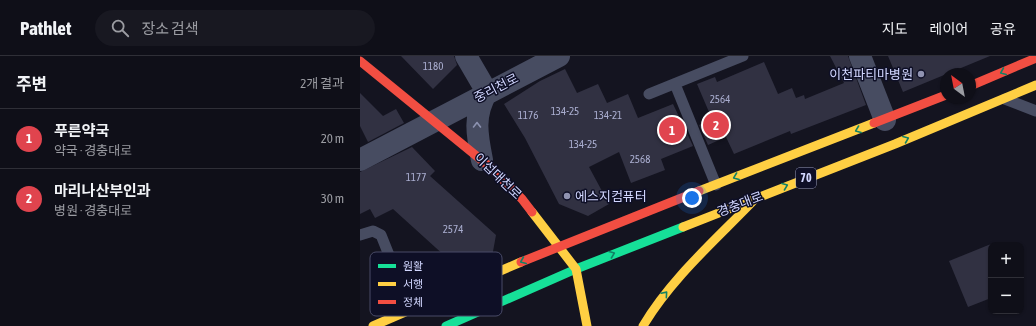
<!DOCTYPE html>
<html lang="ko">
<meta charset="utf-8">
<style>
body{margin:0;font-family:"Asap Condensed","Noto Sans KR",sans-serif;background:#181821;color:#f1f3f6}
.controls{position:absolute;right:12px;bottom:12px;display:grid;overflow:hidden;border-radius:8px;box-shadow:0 1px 3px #0004}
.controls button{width:36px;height:36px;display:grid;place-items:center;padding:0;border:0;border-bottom:1px solid #2f2f37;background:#0f0f18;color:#f1f3f6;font:20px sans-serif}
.compass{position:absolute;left:580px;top:12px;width:36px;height:36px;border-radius:50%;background:#0f0f18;box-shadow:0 1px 3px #0004;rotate:328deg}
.you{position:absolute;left:332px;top:142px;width:14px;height:14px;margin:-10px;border:3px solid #fff;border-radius:50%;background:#1a73e8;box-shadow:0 0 0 6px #1a73e833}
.badge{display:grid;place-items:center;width:26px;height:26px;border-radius:50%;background:#9093b1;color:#fff;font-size:13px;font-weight:700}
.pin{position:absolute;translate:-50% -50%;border:2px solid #fff;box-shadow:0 1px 4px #0006}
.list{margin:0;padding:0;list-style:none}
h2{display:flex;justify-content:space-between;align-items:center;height:52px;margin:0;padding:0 16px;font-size:17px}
h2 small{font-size:13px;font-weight:400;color:#9b9ca2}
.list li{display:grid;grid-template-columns:26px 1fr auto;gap:12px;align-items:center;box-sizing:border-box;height:60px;padding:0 16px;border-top:1px solid #2f2f37}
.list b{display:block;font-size:15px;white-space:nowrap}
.list p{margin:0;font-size:13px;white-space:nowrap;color:#9b9ca2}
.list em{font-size:13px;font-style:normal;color:#9b9ca2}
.icon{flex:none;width:22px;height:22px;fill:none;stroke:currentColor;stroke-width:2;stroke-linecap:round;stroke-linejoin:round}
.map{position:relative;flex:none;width:676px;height:270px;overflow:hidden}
header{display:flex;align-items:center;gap:24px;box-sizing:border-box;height:56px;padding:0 20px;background:#0f0f18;border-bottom:1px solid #2f2f37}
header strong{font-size:19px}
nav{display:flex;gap:22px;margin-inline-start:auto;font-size:14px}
.search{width:280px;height:36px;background:#181821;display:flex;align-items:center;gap:10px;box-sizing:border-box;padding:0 14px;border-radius:22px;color:#9b9ca2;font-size:15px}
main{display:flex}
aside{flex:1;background:#0f0f18}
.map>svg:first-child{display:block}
.building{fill:#313142}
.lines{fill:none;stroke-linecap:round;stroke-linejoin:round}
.lane{stroke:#474c61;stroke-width:11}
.street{stroke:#474c61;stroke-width:22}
.fast{stroke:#16e098;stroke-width:9}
.slow{stroke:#ffcf43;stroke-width:9}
.jam{stroke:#f24e42;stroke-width:9}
.oneway{stroke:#128265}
.oneway2{stroke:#8c92b0}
.poi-dot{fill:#9093b1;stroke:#0e0f26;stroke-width:1.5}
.labels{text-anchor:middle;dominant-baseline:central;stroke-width:3;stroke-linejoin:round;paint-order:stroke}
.number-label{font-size:11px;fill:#aaaed0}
.shield{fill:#0e0f26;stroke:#979bbe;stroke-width:1}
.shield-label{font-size:12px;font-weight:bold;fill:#d2d7ff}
.poi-label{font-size:13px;fill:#d2d7ff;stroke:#0e0f26;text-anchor:end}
.street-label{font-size:13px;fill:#d2d7ff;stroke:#0e0f26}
.key{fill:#0e0f26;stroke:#494b67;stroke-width:1}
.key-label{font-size:11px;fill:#d2d7ff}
</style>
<header>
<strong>Pathlet</strong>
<div class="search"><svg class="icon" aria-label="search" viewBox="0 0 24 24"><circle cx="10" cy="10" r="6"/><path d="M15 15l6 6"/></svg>장소 검색</div>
<nav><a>지도</a><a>레이어</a><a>공유</a></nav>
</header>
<main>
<aside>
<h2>주변<small>2개 결과</small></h2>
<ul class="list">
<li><span class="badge" style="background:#e0444e">1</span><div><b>푸른약국</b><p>약국 · 경충대로</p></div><em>20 m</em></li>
<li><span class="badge" style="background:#e0444e">2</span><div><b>마리나산부인과</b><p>병원 · 경충대로</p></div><em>30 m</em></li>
</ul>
</aside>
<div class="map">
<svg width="676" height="270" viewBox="0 0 676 270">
<rect width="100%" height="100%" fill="#141420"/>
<!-- building -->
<path class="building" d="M41,0h53l3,9 -24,24z
M470,0h18l18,49 -75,29 -1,-3 -56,23 -8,-17 -18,8 -9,-20 13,-6 -15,-35 18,-7 2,5 47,-20 14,32 14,-6 4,10 8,-3 1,4 39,-16z
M528,0h102l-87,36z
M205,13l12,24 21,-9 9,19 21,-9 10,24 35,-14 20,42 -32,13 4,11 -34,13 -12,-31 -30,15 20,37 -21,12 -29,-12 -34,-66 -21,-34 36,-23z
M0,37l23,23 13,-7 8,14 -36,19 -8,-16z
M52,91l23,24 -5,5 66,59 -4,22 -62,25 -6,-16 22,-9 -53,-48 -18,9 -5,-9 -10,5v-42z
M631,188v54l-23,9 -19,-46z"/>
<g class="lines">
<!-- lane -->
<path class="lane" d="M315,28l41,101
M289,38l94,-38
M645,43l31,12
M0,179l13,-4 8,4 30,75"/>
<!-- street -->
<path class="street" d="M106,0l21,36
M500,0l25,64
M0,104l199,-104
M122,104c-5,-25 -9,-45 5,-68"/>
<!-- fast -->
<path class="fast" d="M86,270l130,-57 107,-42"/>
<!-- slow -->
<path class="slow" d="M339,135l175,-68
M172,156l44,57 11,57
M323,171l212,-83 141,-59
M13,270l148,-64
M283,270c29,-49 75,-88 114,-129"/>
<!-- jam -->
<path class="jam" d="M0,5l130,106 32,32 10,13
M610,30l66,-28
M514,67l72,-28
M161,206l178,-71"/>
</g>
<!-- one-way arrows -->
<defs><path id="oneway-chevron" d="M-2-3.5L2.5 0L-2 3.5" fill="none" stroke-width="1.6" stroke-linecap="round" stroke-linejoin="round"/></defs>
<g class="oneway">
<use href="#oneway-chevron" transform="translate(643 16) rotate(157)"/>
<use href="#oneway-chevron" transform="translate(498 74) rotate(159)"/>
<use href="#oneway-chevron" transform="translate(546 83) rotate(-22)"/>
<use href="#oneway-chevron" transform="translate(376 121) rotate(159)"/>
<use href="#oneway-chevron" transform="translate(425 130) rotate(-21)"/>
<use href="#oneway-chevron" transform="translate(252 198) rotate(-21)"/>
<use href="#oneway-chevron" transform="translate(163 205) rotate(157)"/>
<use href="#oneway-chevron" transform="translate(305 238) rotate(-49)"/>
</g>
<use class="oneway2" href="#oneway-chevron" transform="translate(117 69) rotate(-90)"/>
<!-- markers -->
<g class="poi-dot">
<circle cx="561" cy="18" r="4"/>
<circle cx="207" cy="140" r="4"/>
</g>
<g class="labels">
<!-- number labels -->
<g class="number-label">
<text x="73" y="10">1180</text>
<text x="360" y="43">2564</text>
<text x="205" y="55">134-25</text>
<text x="168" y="59">1176</text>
<text x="248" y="59">134-21</text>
<text x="223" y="88">134-25</text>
<text x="280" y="103">2568</text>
<text x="56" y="121">1177</text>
<text x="93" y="173">2574</text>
</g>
<!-- shield labels -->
<rect class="shield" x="436" y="112" width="20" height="20" rx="3"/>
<g class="shield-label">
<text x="446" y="122">70</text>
</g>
<!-- poi labels -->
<g class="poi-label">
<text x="553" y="18">이천파티마병원</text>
<text x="215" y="140" text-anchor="start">에스지컴퓨터</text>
</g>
<!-- street labels -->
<g class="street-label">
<text transform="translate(136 32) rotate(-27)">중리천로</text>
<text transform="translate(138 120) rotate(44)">이섭대천로</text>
<text transform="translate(380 148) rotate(-21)">경충대로</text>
</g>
</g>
<!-- legend -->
<rect x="10" y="196" width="132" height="64" rx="6" class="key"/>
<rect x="18" y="208" width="18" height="4" fill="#16e098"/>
<rect x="18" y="226" width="18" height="4" fill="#ffcf43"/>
<rect x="18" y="244" width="18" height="4" fill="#f24e42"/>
<g class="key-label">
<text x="43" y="214">원활</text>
<text x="43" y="232">서행</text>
<text x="43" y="250">정체</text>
</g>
</svg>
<div class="controls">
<button>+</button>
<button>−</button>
</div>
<svg class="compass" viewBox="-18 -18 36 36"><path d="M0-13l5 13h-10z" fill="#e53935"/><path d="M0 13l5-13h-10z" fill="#9b9ca2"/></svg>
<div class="you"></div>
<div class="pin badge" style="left:312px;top:74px;background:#e0444e">1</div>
<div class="pin badge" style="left:356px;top:69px;background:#e0444e">2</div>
</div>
</main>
